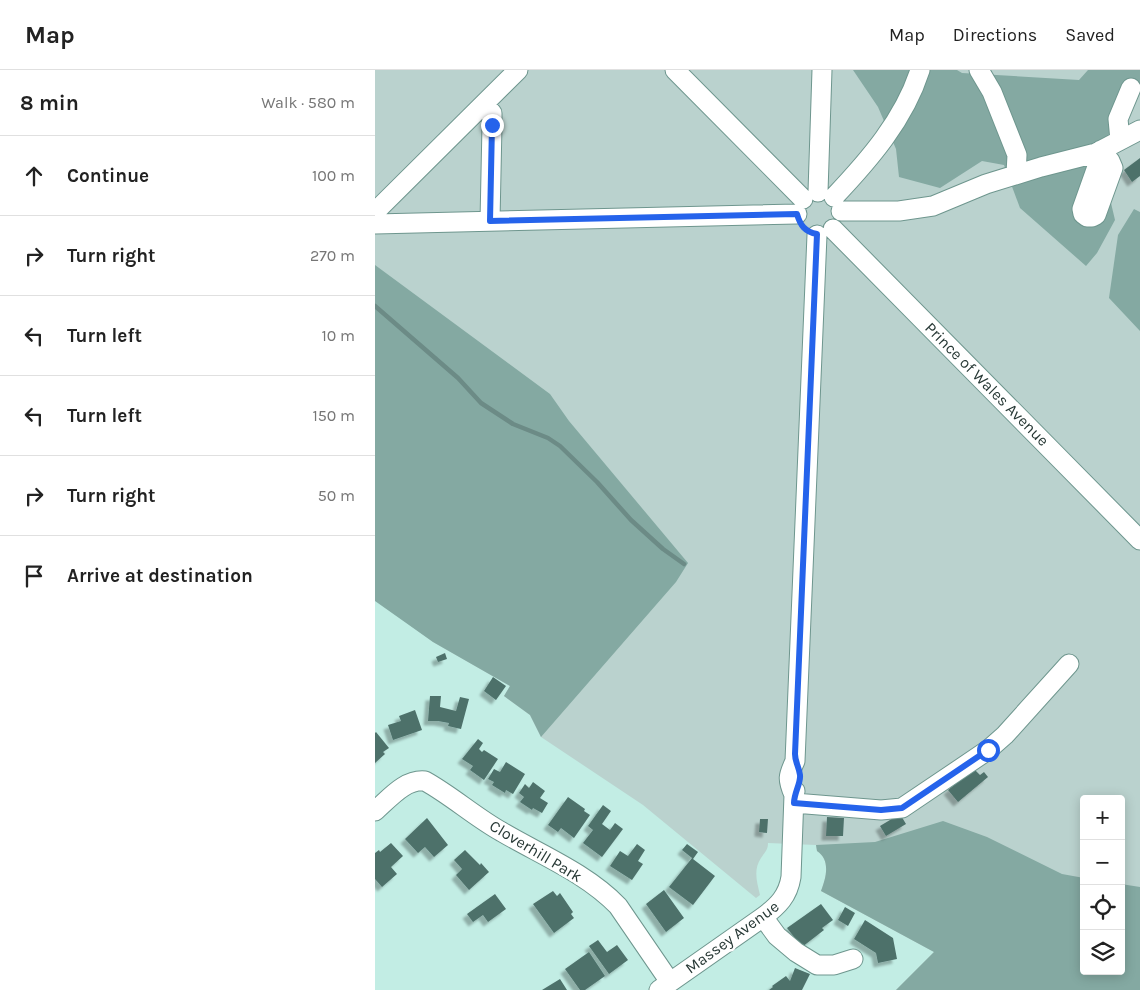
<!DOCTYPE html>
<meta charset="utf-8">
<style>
body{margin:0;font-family:Karla,sans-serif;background:#f2f2f2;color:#222}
.controls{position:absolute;right:15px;bottom:15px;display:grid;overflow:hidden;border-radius:5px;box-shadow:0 2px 12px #0003}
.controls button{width:45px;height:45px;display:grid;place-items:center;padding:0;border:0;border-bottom:1px solid #e0e0e0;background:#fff;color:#222;font:25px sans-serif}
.stop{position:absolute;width:15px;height:15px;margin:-11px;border:4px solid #2563eb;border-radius:50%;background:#fff}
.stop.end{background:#2563eb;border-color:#fff;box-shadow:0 1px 5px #0008}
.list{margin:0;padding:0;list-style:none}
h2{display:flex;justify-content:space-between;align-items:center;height:65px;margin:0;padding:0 20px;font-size:21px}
h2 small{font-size:16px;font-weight:400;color:#767676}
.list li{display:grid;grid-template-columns:32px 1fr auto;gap:15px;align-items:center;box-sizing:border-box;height:80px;padding:0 20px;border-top:1px solid #e0e0e0}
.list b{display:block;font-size:19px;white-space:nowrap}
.list em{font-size:16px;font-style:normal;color:#767676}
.icon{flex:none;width:28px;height:28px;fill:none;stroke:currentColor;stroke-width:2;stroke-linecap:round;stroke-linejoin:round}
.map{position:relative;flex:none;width:765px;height:920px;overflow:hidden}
header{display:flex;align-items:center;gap:30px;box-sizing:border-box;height:70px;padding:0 25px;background:#fff;border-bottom:1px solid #e0e0e0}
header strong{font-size:24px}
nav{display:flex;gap:28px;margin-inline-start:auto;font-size:18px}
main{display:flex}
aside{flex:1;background:#fff}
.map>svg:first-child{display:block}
.green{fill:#bad2ce;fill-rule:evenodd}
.forest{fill:#84a9a2}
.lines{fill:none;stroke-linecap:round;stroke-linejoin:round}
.stream{stroke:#6c8b86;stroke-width:4.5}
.building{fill:#4e716b;filter:url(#shadow)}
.minor-casing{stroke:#6e968e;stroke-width:21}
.minor{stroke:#fff;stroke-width:19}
.route{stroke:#2563eb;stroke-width:6}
.labels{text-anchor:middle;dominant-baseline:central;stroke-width:5;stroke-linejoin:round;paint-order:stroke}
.street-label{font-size:16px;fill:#273835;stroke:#fff}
</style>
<header>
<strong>Map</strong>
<nav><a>Map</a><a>Directions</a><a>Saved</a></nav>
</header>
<main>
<aside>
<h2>8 min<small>Walk · 580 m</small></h2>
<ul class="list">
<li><svg class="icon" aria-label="ahead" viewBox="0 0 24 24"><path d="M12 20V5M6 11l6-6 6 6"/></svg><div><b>Continue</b></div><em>100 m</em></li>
<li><svg class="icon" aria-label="right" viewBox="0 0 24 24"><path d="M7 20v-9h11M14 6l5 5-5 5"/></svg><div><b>Turn right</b></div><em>270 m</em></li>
<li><svg class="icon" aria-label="left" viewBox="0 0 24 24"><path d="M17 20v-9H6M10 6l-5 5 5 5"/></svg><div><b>Turn left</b></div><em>10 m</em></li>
<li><svg class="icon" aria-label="left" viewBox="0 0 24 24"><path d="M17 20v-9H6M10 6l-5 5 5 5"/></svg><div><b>Turn left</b></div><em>150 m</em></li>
<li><svg class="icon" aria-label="right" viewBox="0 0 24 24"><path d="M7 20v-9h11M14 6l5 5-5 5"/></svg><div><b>Turn right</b></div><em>50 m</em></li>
<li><svg class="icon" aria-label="arrive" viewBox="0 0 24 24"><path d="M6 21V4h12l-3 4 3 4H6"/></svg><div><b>Arrive at destination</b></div></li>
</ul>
</aside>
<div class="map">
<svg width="765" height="920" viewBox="0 0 765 920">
<defs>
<filter id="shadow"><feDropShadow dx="-4.5" dy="4.5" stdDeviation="1" flood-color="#0004"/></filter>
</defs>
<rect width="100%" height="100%" fill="#c2ede4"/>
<!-- green -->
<path class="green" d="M0,0h765v920h-244l38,-38 -113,-61c5,-13 10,-31 -4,-40l-1,-6 -48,-2c0,7 -3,9 -7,15 -8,12 -4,24 -1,37l-4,3 -113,-93 -102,-68 -11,-22 -26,-19 6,-10 -77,-44 -58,-42zM709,729h37v172h-37z"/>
<!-- forest -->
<path class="forest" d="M478,0h104l5,3 117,7 9,-10h52v14l-17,4 -16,98 8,34 -18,33 -11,13 -66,-58 -16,-43 -22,-4 -42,27 -41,-11 -3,-28 -18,-42z
M759,139l6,3v119l-31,-33 9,-63z
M0,195l175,129 19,27 119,142 -12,19 -135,155 -11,-22 -26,-19 6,-10 -77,-44 -58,-41z
M568,751l44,16 75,37 22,4v93h37v-87l19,3v103h-244l38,-38 -113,-61c5,-13 10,-31 -4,-40l-1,-6 59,-3z"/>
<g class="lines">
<!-- stream -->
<path class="stream" d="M0,236l83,72 23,25 32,21 35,14 12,8 37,36 34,38 32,29 21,15"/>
</g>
<!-- building -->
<path class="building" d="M765,88v18l-8,6 -8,-12z
M70,583l2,6 -9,3 -2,-5z
M118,607l13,9 -10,14 -12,-9z
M55,626h11l-1,11 16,4 4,-14 9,2 -8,30 -13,-3 1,-3 -11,-2h-10z
M40,640l7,20 -29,10 -5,-15 13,-4 -2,-5z
M1,662l13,16 -6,4 2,2 -10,9v-30z
M103,669l5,4 -4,6 3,3 2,-2 14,9 -14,21 -14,-10 3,-4 -11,-7z
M131,692l19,12 -12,20 -7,-4 -1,3 -13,-8 2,-3 -6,-3 6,-10 6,3z
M599,699l6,6 4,-3 4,5 -30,25 -10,-12z
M158,712l12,9 -5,7 8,5 -6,10 -9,-5 -1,2 -12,-8 4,-5 -5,-4 6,-9 4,4z
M193,727l17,12 -1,2 6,4 -16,23 -13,-10 -3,4 -10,-7z
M228,735l8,6 -9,13 8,6 5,-7 8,6 -21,28 -19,-14 10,-13 -5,-4z
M525,744l6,10 -20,12 -6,-10z
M452,747l17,1 -1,18h-17z
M52,748l21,27 -14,12 -9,-10 -7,6 -13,-14z
M385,749h8l-1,14 -8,-1z
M16,773l12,13 -12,11 6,7 -15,13 -7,-8v-26l4,-3 1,2z
M262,774l8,6 -7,11 5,3 -11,16 -22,-14 10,-15 8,5z
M312,774l11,8 -5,7 22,17 -22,29 -24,-18 23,-29 -10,-8z
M90,780l15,15 1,-2 8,9 -20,18 -13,-15 6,-6 -8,-9z
M289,820l20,28 -18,14 -20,-28z
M178,821l4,5 3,-3 13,19 -2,2 3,4 -20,15 -21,-29z
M120,824l11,15 -18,13 -5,-7 -10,7 -6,-8z
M446,834l12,16 -11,8 2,2 -22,17 -15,-19z
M470,837l10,6 -7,13 -10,-6z
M490,850l28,18 4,21 -19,4 -2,-10 -22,-14z
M223,870l9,12 10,-7 11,15 -19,14 -20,-28z
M214,882l16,24 -20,14h-5l-15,-21z
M420,898l15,6 -8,16h-33l4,-3 -1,-1 14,-10 4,5z
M185,909l7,11h-25z"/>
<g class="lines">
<!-- minor casing -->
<g class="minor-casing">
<path id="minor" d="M300,0l128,129
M604,0l13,22 25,63 -1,19
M109,34l8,9v12l-2,96
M745,70l-2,-21 13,-31
M726,80l9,11 3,7 -17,47 -4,2h-5l-4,-3 -1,-5 16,-45z
M443,122l4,-122
M459,127c35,-37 70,-77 86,-127
M466,141h58l34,-5 53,-22 55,-17 55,-14 44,-23
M0,142l143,-142
M0,154l422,-10
M458,159l307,311
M419,725c-7,-16 -6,-19 1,-34l22,-526
M419,733l87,7 21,-2 86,-58 17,-15 64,-71
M0,741c15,-13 30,-32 50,-30 27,15 50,36 77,51 39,23 84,41 116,74l52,76
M388,847l14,19 19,16 21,13h17l19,-6
M284,920l104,-73c15,-11 25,-21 28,-40l3,-82 1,-4"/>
</g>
<!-- minor -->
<use href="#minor" class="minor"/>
</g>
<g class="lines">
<!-- route -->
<path class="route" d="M117,55l-2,96 307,-7c3,11 8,18 20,20l-22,520c0,8 4,13 5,21 1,8 -6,18 -6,28l87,7 21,-2 86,-58"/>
</g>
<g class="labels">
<!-- street labels -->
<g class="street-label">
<text transform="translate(612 314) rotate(45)">Prince of Wales Avenue</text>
<text transform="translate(161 781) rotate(31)">Cloverhill Park</text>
<text transform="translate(357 867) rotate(-36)">Massey Avenue</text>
</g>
</g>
</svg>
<div class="controls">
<button>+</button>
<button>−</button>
<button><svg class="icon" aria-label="locate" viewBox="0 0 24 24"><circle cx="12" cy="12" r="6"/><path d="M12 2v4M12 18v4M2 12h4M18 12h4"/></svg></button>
<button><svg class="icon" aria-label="layers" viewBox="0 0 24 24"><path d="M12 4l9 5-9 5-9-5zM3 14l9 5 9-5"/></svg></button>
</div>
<div class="stop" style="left:613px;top:680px"></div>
<div class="stop end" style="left:117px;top:55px"></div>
</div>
</main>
